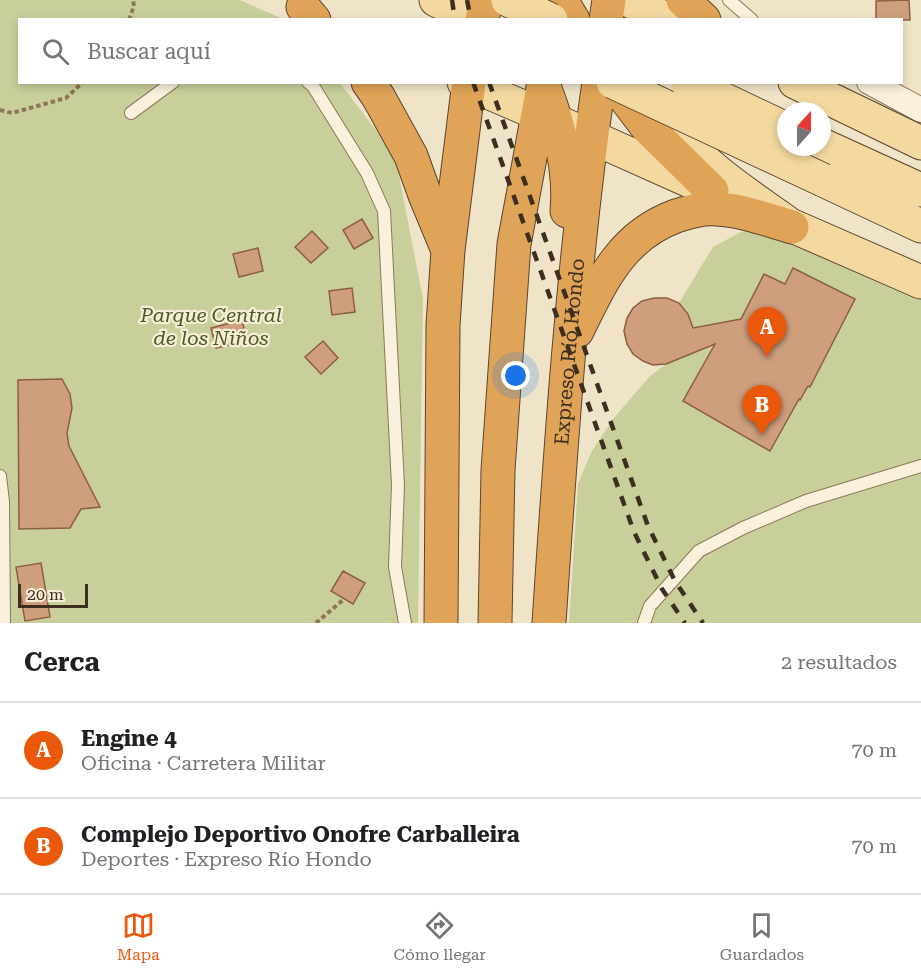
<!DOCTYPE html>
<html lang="es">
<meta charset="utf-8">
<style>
body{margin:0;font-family:"Roboto Serif",serif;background:#f2f2f2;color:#202124}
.compass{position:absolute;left:777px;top:102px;width:54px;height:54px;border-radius:50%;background:#fff;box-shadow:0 3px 9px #0003;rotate:21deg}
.scale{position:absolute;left:18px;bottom:15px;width:70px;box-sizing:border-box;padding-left:6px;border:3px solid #3d2e20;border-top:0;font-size:16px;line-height:21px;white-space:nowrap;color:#3d2e20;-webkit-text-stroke:4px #f7eed8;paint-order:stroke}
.you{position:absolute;left:516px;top:376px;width:21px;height:21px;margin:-15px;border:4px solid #fff;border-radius:50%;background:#1a73e8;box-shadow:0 0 0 9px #1a73e833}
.badge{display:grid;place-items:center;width:39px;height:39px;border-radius:50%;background:#ea580c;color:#fff;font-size:20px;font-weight:700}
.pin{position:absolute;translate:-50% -50px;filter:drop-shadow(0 2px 3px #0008)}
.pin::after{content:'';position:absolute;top:32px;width:21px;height:18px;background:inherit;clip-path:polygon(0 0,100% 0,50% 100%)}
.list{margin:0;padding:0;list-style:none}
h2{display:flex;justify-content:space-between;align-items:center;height:78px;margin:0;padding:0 24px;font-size:26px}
h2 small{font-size:20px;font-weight:400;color:#757577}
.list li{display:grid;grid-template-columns:39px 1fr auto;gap:18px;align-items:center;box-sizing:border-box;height:96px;padding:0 24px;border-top:2px solid #e0e0e0}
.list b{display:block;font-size:22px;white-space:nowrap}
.list p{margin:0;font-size:20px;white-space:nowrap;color:#757577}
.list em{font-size:20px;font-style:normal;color:#757577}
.icon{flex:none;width:33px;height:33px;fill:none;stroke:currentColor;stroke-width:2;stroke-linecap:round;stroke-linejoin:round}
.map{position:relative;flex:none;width:921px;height:623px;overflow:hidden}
.search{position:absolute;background:#fff;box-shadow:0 3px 9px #0003;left:18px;right:18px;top:18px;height:66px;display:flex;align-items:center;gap:15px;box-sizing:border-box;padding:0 21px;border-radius:0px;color:#757577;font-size:22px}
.sheet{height:270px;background:#fff}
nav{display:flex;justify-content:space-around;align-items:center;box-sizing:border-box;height:84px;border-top:2px solid #e0e0e0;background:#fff;font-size:16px;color:#757577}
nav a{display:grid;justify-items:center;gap:3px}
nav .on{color:#ea580c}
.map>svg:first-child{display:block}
.green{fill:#c9cf9b}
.building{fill:#cf9f7d;stroke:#8d5f41;stroke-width:1.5}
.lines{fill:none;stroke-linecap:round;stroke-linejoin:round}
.lane-casing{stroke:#8d765c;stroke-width:14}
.street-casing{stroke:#8d765c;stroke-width:26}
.primary-casing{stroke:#5b4430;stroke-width:35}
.highway-casing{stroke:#5b4430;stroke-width:35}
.path{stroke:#8d765c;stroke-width:4;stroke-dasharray:4.5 3;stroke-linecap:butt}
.lane{stroke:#faf1dc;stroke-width:12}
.street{stroke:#faf1dc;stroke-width:24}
.primary{stroke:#f3d9a0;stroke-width:33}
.highway{stroke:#e0a458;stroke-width:33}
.rail{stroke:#3d2e20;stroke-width:4.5;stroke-dasharray:10 10;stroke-linecap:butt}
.primary-bridge-casing{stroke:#5b4430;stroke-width:35;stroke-linecap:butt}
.primary-bridge{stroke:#f3d9a0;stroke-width:33}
.labels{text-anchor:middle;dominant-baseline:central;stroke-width:4.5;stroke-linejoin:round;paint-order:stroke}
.park-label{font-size:20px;font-style:italic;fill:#4d5a26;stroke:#f7eed8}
.street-label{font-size:20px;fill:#3d2e20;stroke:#f7eed8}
</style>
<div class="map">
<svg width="921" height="623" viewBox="0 0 921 623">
<rect width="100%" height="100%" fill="#f0e4c8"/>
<!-- green -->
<path class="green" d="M0,0h240l43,19 -263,1v62l320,1 55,72 28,144 -5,324h-418z
M760,227l161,69v327h-352l9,-140 14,-32 21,-32 37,-43 15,-11c-7,-1 -15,0 -22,-4 -39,-21 -13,-79 36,-58l34,-56 28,-15z"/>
<!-- building -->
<path class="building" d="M909,0l1,20h-34v-19z
M362,219l11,19 -19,11 -11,-19z
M312,231l16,17 -17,15 -16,-16z
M258,248l5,23 -24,6 -6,-23z
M793,268l62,31 -45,88 -2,-1 -8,14 -1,-1 -29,52 -87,-50 32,-57 -49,20 -13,1 -10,-4 -10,-7 -6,-10 -3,-13 3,-13 6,-10 9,-7 12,-3h13l12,5 9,11 5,14 48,-9 23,-45 21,10z
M352,288l3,24 -23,3 -3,-24z
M242,320l5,21 -31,7 -5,-20z
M323,341l15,17 -17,16 -16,-17z
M62,379l8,15 2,14 -5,25 2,13 31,61 -19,2 -11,19 -51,1 -1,-149z
M41,563l9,54 -25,4 -9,-54z
M343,571l22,12 -12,21 -22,-13z"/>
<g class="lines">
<!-- lane casing -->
<g class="lane-casing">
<path id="lane" d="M729,0l23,20
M308,82l5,4 54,87 17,38 14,274 -3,82 10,56
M131,113l42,-31
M0,476l3,26 1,121
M644,623l6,-17 49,-55 44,-23 63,-27 115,-35"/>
</g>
<!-- street casing -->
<g class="street-casing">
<path id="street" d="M869,82l52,28"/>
</g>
<!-- primary casing -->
<g class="primary-casing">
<path id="primary" d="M436,0l42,20
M628,0l40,20
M464,82l94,40 152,68
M795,82l126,61
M700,93c-8,15 -14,32 -9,49 6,21 75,65 95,80
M822,145l99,45
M823,180l98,46
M765,214l156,68"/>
</g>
<!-- highway casing -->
<g class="highway-casing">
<g id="highway">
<path d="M561,0l12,20"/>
<path d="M683,0l21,20"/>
<path d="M303,7l11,13"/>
<path d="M482,20l4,-20"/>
<path d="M606,20l3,-20"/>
<path d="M368,82l11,16 32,58 14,39 22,53"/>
<path d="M613,82l34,45 65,64"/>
<path d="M545,89c14,36 26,83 22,122"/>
<path d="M577,331c24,-49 44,-95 99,-115 13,-4 26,-8 40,-7 26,1 52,11 76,18"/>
<path d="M441,623l2,-298 5,-75 21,-168"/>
<path d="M495,623l3,-153 16,-226 30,-162"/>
<path id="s1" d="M549,623c12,-181 24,-361 50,-541"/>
</g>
</g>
<!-- path -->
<path class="path" d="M129,20l5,-14 -1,-6
M0,110l12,3 54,-15 17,-16
M316,623l27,-23"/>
<!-- lane -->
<use href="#lane" class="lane"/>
<!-- street -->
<use href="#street" class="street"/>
<!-- primary -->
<use href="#primary" class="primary"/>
<!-- highway -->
<use href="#highway" class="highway"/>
<!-- rail -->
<path class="rail" d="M452,0l3,20
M467,0l4,20
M473,82l161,450 28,57 23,34
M489,82l159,444 27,55 28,42"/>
<!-- primary-bridge casing -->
<g class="primary-bridge-casing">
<path id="primary-bridge" d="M508,0l43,20
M613,82l210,98
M687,82l99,47"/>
</g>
<!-- primary-bridge -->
<use href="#primary-bridge" class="primary-bridge"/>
</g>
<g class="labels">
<!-- park labels -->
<g class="park-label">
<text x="211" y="315">Parque Central<tspan x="211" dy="23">de los Niños</tspan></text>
</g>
<!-- street labels -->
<g class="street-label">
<text stroke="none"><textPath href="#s1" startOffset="272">Expreso Río Hondo</textPath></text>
</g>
</g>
</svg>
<svg class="compass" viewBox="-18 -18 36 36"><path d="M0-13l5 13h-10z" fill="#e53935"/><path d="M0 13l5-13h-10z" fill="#757577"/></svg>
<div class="scale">20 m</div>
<div class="you"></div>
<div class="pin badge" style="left:767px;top:357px">A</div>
<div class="pin badge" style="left:762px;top:435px">B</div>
<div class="search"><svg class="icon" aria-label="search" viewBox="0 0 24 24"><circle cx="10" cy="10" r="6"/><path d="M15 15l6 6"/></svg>Buscar aquí</div>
</div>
<section class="sheet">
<h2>Cerca<small>2 resultados</small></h2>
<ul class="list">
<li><span class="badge">A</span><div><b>Engine 4</b><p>Oficina · Carretera Militar</p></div><em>70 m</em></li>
<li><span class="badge">B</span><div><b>Complejo Deportivo Onofre Carballeira</b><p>Deportes · Expreso Río Hondo</p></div><em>70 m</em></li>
</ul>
</section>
<nav>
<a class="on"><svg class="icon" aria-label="map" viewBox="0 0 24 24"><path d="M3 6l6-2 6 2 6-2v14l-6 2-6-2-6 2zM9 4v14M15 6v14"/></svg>Mapa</a>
<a><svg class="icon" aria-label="directions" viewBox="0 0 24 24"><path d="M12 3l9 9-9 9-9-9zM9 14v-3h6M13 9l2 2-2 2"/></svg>Cómo llegar</a>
<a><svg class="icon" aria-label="saved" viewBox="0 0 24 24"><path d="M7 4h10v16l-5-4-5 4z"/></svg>Guardados</a>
</nav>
